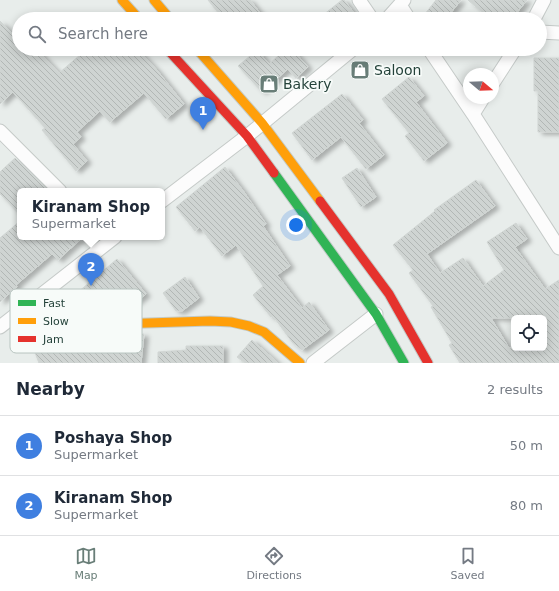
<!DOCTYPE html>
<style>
body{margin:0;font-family:"DejaVu Sans",sans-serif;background:#f6f6f7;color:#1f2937}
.controls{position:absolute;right:12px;bottom:12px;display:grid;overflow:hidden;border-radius:6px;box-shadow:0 2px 10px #0003}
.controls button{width:36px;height:36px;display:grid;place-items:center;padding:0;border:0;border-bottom:1px solid #e0e1e3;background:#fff;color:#1f2937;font:20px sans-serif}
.compass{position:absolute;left:463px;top:68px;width:36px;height:36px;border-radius:50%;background:#fff;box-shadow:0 2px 10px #0003;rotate:109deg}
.you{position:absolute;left:296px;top:225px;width:14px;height:14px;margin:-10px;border:3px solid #fff;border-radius:50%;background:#1a73e8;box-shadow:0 0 0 6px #1a73e833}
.badge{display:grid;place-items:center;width:26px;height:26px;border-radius:50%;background:#697e78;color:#fff;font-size:13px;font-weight:700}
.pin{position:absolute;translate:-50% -33px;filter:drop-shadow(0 1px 2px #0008)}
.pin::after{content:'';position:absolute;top:21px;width:14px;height:12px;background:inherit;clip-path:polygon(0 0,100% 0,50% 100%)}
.popup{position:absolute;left:17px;top:188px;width:148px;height:52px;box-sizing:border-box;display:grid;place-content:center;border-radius:6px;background:#fff;filter:drop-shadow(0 1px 3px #0005);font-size:13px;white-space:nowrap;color:#747a83}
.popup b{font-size:15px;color:#1f2937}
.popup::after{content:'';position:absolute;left:50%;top:100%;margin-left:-8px;border:8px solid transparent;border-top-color:#fff}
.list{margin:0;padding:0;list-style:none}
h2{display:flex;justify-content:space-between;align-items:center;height:52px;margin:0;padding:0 16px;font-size:17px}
h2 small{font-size:13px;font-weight:400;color:#747a83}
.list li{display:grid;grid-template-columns:26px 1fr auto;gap:12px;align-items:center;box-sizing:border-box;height:60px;padding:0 16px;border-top:1px solid #e0e1e3}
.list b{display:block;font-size:15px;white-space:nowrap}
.list p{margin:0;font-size:13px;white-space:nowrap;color:#747a83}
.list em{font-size:13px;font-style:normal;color:#747a83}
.icon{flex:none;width:22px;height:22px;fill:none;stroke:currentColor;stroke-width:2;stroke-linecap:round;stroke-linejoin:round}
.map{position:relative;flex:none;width:559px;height:363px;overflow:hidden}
.search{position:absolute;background:#fff;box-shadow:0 2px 10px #0003;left:12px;right:12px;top:12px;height:44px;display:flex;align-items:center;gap:10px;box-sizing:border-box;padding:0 14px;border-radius:22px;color:#747a83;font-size:15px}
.sheet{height:172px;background:#fff}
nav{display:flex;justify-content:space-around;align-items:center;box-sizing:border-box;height:56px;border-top:1px solid #e0e1e3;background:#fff;font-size:11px;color:#747a83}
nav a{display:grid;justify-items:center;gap:2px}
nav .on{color:#697e78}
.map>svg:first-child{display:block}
.building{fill:url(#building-back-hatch);stroke:#d1d6d4;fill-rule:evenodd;filter:url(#shadow)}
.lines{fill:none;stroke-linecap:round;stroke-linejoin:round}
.street-casing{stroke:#c5cac8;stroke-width:15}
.fast-casing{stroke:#c3cbc8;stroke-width:11}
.slow-casing{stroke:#c3cbc8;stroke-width:11}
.jam-casing{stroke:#c3cbc8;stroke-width:11}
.street{stroke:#fcfcfc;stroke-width:13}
.fast{stroke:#30b455;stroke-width:9}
.slow{stroke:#ff9f0a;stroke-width:9}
.jam{stroke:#e5322d;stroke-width:9}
.labels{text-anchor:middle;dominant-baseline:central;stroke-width:3.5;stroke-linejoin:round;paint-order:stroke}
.poi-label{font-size:14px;fill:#24423a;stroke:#f7fbf9;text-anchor:start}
.key{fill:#f7fbf9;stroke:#b8c4c0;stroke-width:1}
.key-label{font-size:11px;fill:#24423a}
</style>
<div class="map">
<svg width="559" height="363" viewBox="0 0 559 363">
<defs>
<pattern id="building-back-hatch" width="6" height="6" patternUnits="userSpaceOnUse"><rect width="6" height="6" fill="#cfd4d2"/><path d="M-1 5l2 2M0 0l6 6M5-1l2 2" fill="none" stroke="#b2b7b5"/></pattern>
<filter id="shadow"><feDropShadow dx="4.5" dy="2.5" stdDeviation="2" flood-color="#0004"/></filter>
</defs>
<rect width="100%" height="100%" fill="#e8edeb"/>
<!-- building -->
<path class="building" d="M208,0h42l15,19h-42z
M342,0h2l15,19h-41z
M436,0h25l-15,19h-25z
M468,0h59l-15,19h-22z
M0,21l19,19v9h17l23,24 28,-24h50l19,20 28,35 -18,15 -22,-26 -34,29 -10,-11 -23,21 4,5 -8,7 14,17 -11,10 -34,-41 3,-2 -32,-36 -13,12z
M286,49h6l16,18 -12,11 -8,-9 -26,23 -24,-26 19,-16 12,14z
M534,58h25v74h-21v-41h-4z
M409,77l15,19 -8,6 31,41 -23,18 -19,-25 4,-3 -27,-34z
M342,94l21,26 -4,3 25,32 -18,14 -25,-32 -29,23 -20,-27z
M15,158l34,33h-29v24l-20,-21v-22z
M225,167l19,25 22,32 -3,2 27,40 -13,9 25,33 7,-6 20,28 -27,20 -10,-8 -19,-26 -2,1 -18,-22 10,-9 -27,-41 -14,11 -22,-29 -5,4 -19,-24z
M357,168l19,29 -15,10 -19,-29z
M476,180l19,26 -68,48 13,19 23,-15 20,28 21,-16 -17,-28 29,-19 11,16 -12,8 30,42 14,-9v83h-99l-11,-18 3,-2 -21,-36 2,-1 -24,-33 4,-3 -20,-25 42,-34 -1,-1zM491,318h53v30h-35z
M20,221v16h63l-25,23 -6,-6 -36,31 1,2 -17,15v-64z
M117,259l29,35 -22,19h-7l1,-13 -13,11 -16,-3 -12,-15z
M185,277l14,21 -17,13h-6l-13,-18z
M48,330l4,8 67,6 -4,-5 1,-4 28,-1 -3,29h-102l-10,-26z
M252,340l26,23h-33l-8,-6z
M186,346h37v17h-65v-11l28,-2z"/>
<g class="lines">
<!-- street casing -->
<g class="street-casing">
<path id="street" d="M359,0l13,19
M400,5l9,14
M387,19l17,-19
M534,19l10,-19
M540,32l19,1
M429,49l44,65 86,134
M493,83l22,-34
M473,114l10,-16
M0,131l60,60
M162,201l85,-65 106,-87
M0,327l115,-90
M313,363l63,-49"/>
</g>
<!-- fast casing -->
<g class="fast-casing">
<path id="fast" d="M274,173l102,141 28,49"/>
</g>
<!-- slow casing -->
<g class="slow-casing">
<path id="slow" d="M122,0l17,19
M154,0l16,19
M197,49l65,74 58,78
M41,295l28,20 47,9 94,-3 21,1 18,4 15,6 36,31"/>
</g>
<!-- jam casing -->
<g class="jam-casing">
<path id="jam" d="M167,49l80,87 27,37
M320,201l69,93 39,69"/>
</g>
<!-- street -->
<use href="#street" class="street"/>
<!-- fast -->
<use href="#fast" class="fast"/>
<!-- slow -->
<use href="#slow" class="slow"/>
<!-- jam -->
<use href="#jam" class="jam"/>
</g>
<!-- icons -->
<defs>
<g id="shop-square" transform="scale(1)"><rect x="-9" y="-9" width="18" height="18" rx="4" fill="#697e78" stroke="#f7fbf9"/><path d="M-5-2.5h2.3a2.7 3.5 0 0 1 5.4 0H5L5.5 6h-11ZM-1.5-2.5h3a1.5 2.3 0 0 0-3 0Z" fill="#fff"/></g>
</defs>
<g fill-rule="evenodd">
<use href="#shop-square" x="360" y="70"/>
<use href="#shop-square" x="269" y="84"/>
</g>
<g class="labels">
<!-- poi labels -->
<g class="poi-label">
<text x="374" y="70">Saloon</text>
<text x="283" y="84">Bakery</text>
</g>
</g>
<!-- legend -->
<rect x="10" y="289" width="132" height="64" rx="6" class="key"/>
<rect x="18" y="300" width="18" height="6" fill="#30b455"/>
<rect x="18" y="318" width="18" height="6" fill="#ff9f0a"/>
<rect x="18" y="336" width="18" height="6" fill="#e5322d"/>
<g class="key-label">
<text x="43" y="307">Fast</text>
<text x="43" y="325">Slow</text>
<text x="43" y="343">Jam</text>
</g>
</svg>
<div class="controls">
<button><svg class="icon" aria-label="locate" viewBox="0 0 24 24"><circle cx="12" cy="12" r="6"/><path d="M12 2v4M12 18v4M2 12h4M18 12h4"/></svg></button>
</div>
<svg class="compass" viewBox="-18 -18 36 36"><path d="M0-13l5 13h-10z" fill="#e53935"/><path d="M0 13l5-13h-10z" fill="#747a83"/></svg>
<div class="you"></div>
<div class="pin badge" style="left:203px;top:130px;background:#3f7fe0">1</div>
<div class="pin badge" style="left:91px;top:286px;background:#3f7fe0">2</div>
<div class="popup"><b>Kiranam Shop</b>Supermarket</div>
<div class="search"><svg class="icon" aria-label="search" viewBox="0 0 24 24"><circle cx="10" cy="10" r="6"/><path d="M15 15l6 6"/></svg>Search here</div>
</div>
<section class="sheet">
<h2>Nearby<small>2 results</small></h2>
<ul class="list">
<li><span class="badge" style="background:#3f7fe0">1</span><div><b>Poshaya Shop</b><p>Supermarket</p></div><em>50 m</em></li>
<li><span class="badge" style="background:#3f7fe0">2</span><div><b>Kiranam Shop</b><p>Supermarket</p></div><em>80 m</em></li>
</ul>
</section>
<nav>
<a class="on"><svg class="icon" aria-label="map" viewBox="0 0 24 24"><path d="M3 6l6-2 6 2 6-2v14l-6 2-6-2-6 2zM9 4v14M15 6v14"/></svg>Map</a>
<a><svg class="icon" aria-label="directions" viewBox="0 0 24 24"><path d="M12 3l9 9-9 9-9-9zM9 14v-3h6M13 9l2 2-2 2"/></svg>Directions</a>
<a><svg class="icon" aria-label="saved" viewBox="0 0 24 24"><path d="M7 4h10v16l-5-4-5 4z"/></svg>Saved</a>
</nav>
